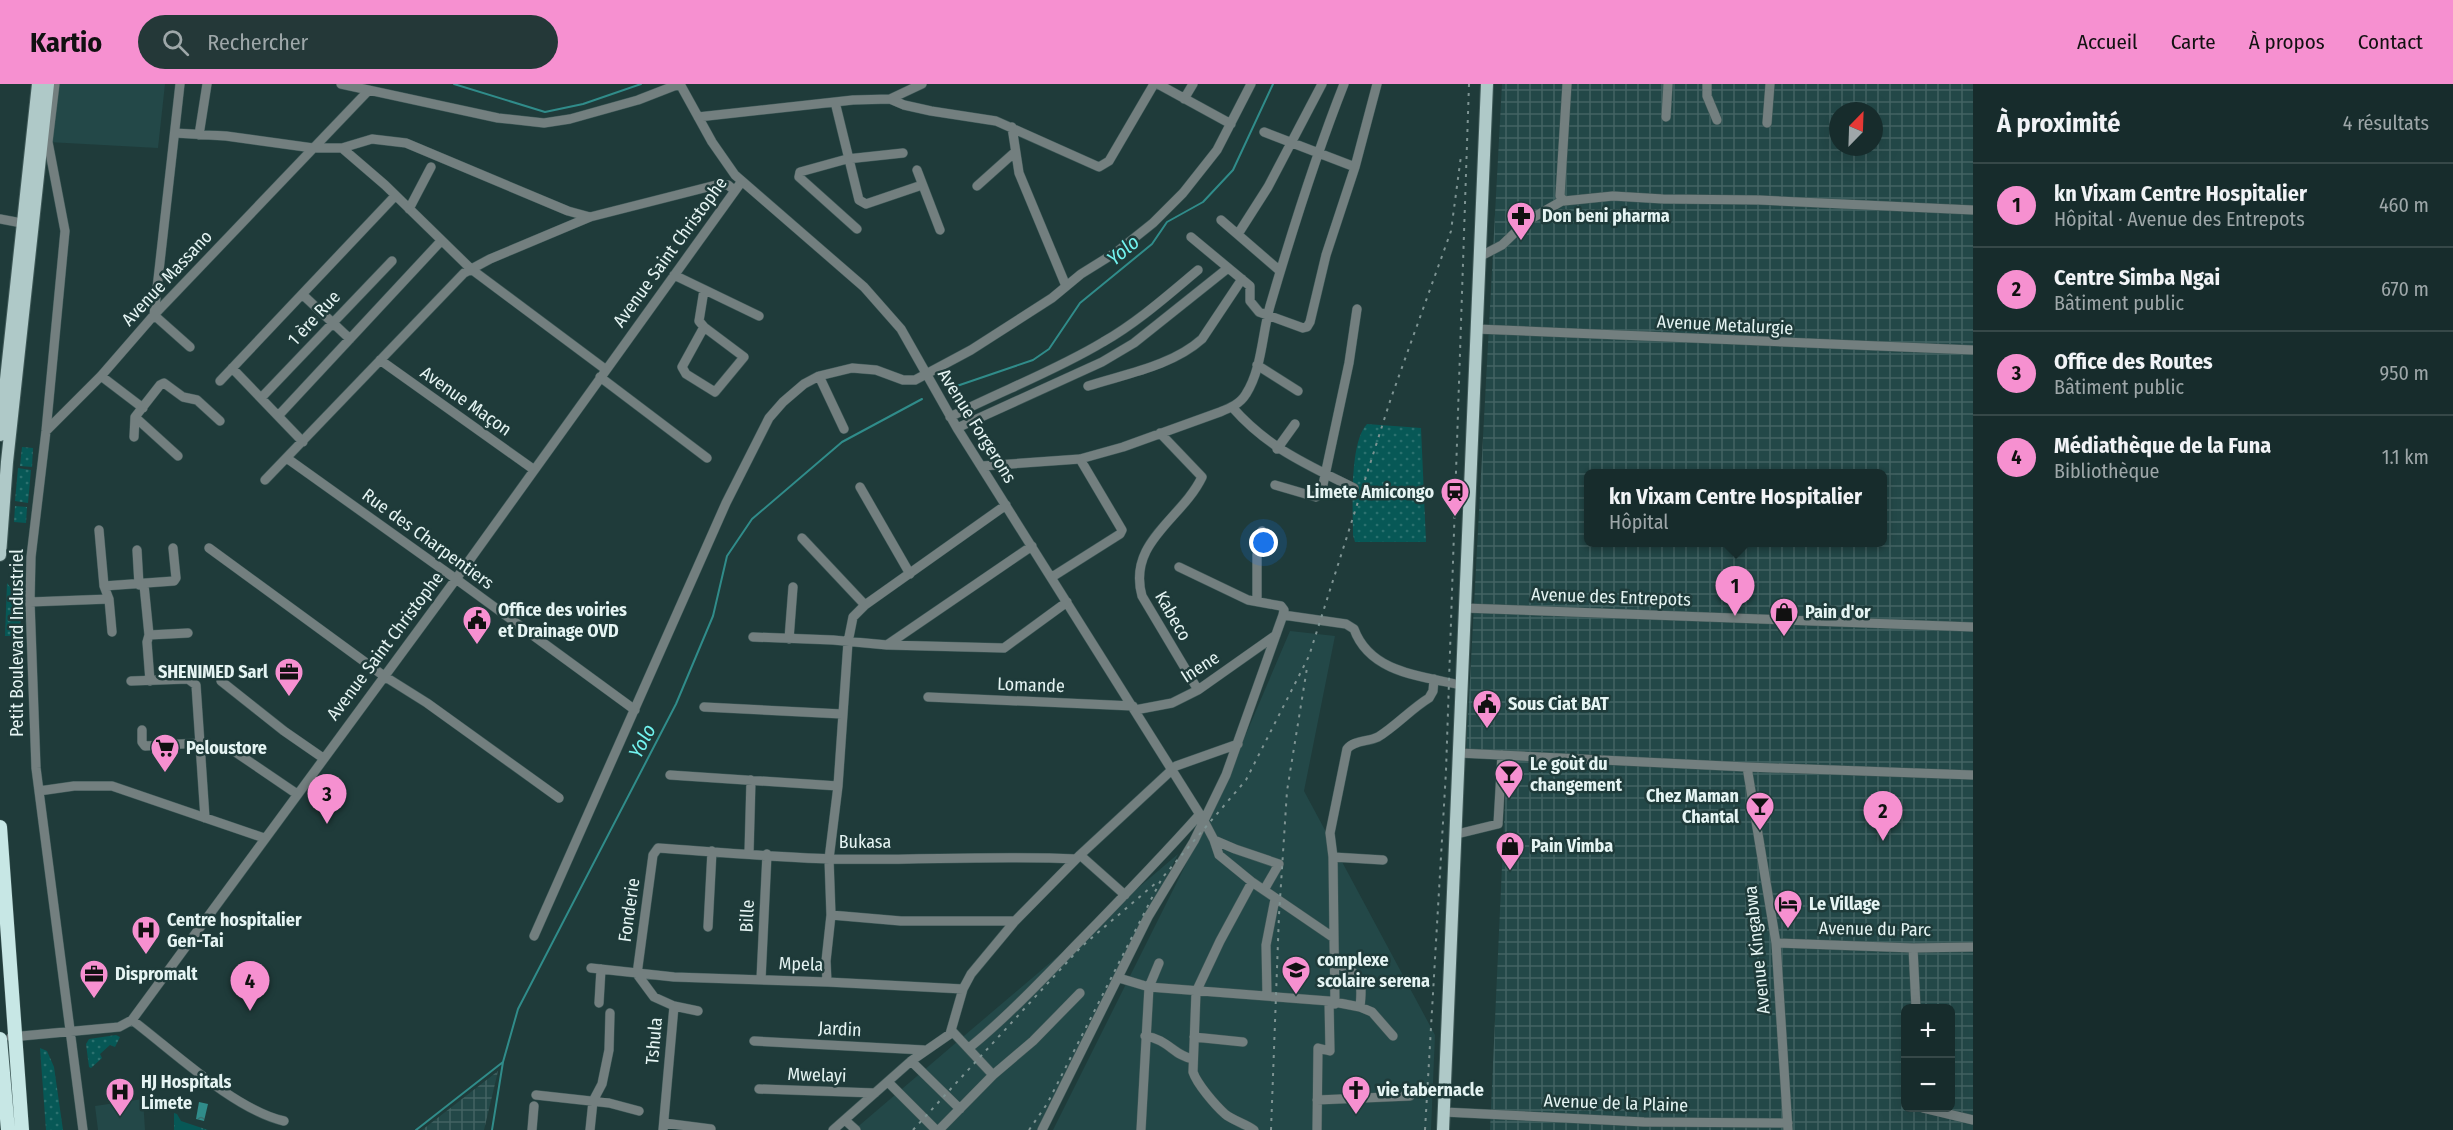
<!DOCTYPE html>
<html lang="fr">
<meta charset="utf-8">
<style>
body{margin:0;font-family:"Fira Sans Condensed",sans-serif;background:#243838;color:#f1f3f6}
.controls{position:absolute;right:18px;bottom:18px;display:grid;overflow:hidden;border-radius:9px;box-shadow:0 6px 24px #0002}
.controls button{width:54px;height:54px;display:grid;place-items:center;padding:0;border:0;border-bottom:2px solid #364848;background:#172c2c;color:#f1f3f6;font:30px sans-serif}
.compass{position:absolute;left:1829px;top:18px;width:54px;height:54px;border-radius:50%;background:#172c2c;box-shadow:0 6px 24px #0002;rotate:23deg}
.you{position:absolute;left:1264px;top:459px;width:21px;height:21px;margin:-15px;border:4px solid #fff;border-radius:50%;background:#1a73e8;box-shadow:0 0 0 9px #1a73e833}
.badge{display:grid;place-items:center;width:39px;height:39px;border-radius:50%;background:#f690d0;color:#111;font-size:20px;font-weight:700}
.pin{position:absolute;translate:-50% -50px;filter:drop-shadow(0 2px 3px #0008)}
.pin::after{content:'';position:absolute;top:32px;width:21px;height:18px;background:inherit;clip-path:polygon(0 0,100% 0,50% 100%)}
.popup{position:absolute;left:1584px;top:385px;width:303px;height:78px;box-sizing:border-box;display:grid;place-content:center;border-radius:9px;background:#172c2c;filter:drop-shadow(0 2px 4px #0005);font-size:20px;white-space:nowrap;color:#9ea7a9}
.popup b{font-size:22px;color:#f1f3f6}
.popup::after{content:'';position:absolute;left:50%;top:100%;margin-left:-12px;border:12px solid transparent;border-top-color:#172c2c}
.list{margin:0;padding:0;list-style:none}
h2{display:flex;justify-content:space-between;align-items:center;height:78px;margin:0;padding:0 24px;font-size:26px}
h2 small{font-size:20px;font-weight:400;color:#9ea7a9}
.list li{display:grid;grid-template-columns:39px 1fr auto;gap:18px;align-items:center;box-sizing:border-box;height:84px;padding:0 24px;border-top:2px solid #364848}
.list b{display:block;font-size:22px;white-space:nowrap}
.list p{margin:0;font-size:20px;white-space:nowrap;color:#9ea7a9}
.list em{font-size:20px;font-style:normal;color:#9ea7a9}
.icon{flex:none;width:33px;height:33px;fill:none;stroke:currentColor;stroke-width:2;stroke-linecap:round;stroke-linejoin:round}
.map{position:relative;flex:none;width:1973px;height:1046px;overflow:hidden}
header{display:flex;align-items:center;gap:36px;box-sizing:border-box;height:84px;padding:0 30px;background:#f690d0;color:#111}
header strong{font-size:28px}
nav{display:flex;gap:33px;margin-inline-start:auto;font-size:21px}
.search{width:420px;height:54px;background:#243838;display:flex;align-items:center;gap:15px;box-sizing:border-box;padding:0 21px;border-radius:33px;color:#9ea7a9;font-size:22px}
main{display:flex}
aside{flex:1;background:#172c2c}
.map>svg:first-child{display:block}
.built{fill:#234848}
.industrial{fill:url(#industrial-grid);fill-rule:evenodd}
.grass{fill:url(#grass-dots)}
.park{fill:url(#park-tufts)}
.water{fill:url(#water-ripples)}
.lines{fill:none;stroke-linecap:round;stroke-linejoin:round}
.stream{stroke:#308c8a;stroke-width:2}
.minor-casing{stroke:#3f5958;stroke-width:10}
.major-casing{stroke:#3f5958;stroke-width:14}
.highway-casing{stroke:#3f5958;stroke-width:15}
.minor{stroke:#737f7f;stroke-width:9}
.major{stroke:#afc9c8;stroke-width:12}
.highway{stroke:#c7e7e5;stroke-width:14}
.rail{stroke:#7e9493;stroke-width:2;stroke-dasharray:3 6;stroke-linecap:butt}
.labels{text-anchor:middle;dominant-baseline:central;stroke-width:5;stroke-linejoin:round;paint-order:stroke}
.poi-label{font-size:18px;font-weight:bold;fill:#e5f4f3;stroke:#1f3b3a;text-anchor:start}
.street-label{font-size:18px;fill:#e5f4f3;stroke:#1f3b3a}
.water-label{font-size:20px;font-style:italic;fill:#72f4f0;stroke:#1f3b3a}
</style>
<header>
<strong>Kartio</strong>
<div class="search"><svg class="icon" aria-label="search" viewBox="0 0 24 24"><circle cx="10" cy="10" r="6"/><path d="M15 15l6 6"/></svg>Rechercher</div>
<nav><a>Accueil</a><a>Carte</a><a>À propos</a><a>Contact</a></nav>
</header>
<main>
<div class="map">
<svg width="1973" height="1046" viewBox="0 0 1973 1046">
<defs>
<pattern id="industrial-grid" width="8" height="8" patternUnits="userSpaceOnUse" patternTransform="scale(1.5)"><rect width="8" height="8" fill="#234848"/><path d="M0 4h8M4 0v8" fill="none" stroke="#436363"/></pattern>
<pattern id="grass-dots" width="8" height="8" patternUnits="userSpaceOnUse" patternTransform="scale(1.5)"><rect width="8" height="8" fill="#075856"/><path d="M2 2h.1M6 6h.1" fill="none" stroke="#2b716f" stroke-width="1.8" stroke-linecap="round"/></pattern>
<pattern id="park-tufts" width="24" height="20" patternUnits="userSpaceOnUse" patternTransform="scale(1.5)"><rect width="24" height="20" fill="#075856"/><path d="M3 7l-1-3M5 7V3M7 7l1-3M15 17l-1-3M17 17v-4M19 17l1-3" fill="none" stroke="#2b716f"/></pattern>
<pattern id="water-ripples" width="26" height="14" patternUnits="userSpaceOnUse" patternTransform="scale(1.5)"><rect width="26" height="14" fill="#308c8a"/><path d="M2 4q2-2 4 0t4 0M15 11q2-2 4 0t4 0" fill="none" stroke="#387170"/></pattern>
</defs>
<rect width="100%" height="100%" fill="#1f3b3a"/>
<!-- built -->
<path class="built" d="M55,0h110l-7,64 -110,-6z
M1290,547l45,5 -31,155 131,244 -4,95h-378l164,-328z
M1178,770l-136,276h-188l104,-89z
M143,1015l2,31h-47l-3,-24z"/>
<!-- industrial -->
<path class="industrial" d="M1502,0h471v1046h-483l17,-374 -41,-2zM1838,27h36v36h-36zM1588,390h294v68h-294zM1906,924h44v100h-44z
M498,987l-14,59h-62z"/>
<!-- grass -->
<path class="grass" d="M1367,340l54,4 5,114h-71l-2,-7c0,-27 -4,-92 14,-111z
M22,363l11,1 -1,19 -12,-1z
M18,384l13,2 -3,33 -13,-2z
M15,422l12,1 -1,16 -12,-1z
M7,499l14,18 -1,35h-15z
M116,951l4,2 -5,10 -5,-2 -10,9 2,4 -11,10 -2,-1 -3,-23 3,-5z
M40,964l7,3 7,16 9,63h-17z"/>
<!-- park -->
<path class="park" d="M174,1029l3,1 4,7 27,9h-34z"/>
<!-- water -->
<path class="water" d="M199,1018l9,2 -4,17 -8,-2z"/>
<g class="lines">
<!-- stream -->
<path class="stream" d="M454,0l91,28 38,-8 58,-20
M948,305l85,-29 16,-11 31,-46 72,-59 15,-22 36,-20 30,-32 40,-86
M416,1046l87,-68 15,-53 158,-305 37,-88 14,-60 25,-37 90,-77 80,-43
M492,1046l11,-68"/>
<!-- minor casing -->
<g class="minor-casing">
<path id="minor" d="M55,0l-7,58 17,89 -19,200 -15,126 -1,45 6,166 47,362
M180,0l-26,231 36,32
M341,0l157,34 46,5 26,-4 68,-19 41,-16
M680,0l32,58 23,33 129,112 37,42 56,99 247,393 10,19 5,15 33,27 -32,59 -24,51 -3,80c4,12 22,33 32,42 7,6 21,10 29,16
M1158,0l73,40
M1567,0l-7,112 4,5 49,-5 50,3 96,1 214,10
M1707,0v12l10,24
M890,15l14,6 27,6 65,10 103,46 10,-6 45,-77
M1184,15l9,-15
M835,18l24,98 7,4 56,-19
M698,33l155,-17 37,-1 32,-15
M1666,33l2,-33
M1767,39l3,-39
M1012,43l7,46 47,113
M1264,48l91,35
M175,49l51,3 87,12h29l43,37 86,84 134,100
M199,51l8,-51
M342,64l30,-9 34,4 162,68 22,6
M917,86l23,60
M977,102l38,-34
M409,125l22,-42
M0,135l27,5
M1221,136l59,51
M857,145l-58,-52 1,-5 47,-13 56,-6
M1238,150l30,-47 54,-103
M1191,153l59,49v15l9,11 44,16 4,-1 3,-5 16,-67 29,-88 22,-83
M1479,173l23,-12 25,-24 35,-20
M674,191l85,41
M303,211l47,44
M704,243l-22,40 4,7 29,18 29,-35 -40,-30 -5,-6 5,-31
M1476,245l497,21
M380,276l153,109
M1257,281l41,26
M232,284l71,74
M101,292l42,32
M819,292l25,53
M600,293l107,81
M220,297l175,-185
M1088,302c37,-12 84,-20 114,-47l40,-60
M261,314l131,-137
M1232,323c36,41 74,57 122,81
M279,331l162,-174
M135,333l43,39
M950,333c51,-26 105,-46 153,-75 35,-20 65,-47 95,-72
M957,344l145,-66 32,-19 94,-75
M46,347l55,-55 53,-61 215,-225
M1160,349l42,44c-20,42 -75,65 -60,119l56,94
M134,353l1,-20 25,-32 4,-2 19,14 14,3 23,21
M1277,365l18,-25
M288,375l168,120 179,131
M982,382l98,-7 43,-12 97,-35c10,-4 20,-8 26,-18 16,-25 16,-60 24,-88 22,-75 45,-149 74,-222
M265,396l199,-207 26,-14 100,-42 126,-32h12l7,6
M1275,401l41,12 5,-3 28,-131 8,-54
M860,403l50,87
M99,446l5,56 5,13 3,33
M802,454l63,67
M209,464l175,128 43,27 132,95
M137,466l2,35
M1052,493l68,-43 2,-4 -42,-71
M144,501l5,50 -2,7 3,39
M104,502l70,-5 2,-3 -3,-30
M1257,516v-45l5,-24
M30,518l79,-3
M1464,524l509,19
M1283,531l63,9 8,5c16,44 67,47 107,56
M149,551l39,-2
M753,553l80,3 54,5 117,3 63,-46
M789,555l4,-52
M887,561l145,-99
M131,597l57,-2 8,6 9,133
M221,597l63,50 39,27
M928,613l205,9
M704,623l138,7
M1135,626l37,-7 26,-13 78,-55
M142,646v12l3,4 55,-3
M228,663l69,47
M1459,669l288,14 226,8
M1747,683l29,176 12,187
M670,691l168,11
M39,707l35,-5h38l152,52
M1457,750l41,-10 4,-69
M1214,756l21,9 44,15 -15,26
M749,769l2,-73
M1080,771l45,40
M1333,773l-3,-24 17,-84c7,-9 21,-7 31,-12 18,-11 33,-28 51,-39l4,-7 1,-12
M1252,798l82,56 1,66
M831,831l70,6h114
M708,843l4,-76
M534,852l192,-433 43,-85 14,-16 21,-18 15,-8 33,-8 24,2 27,10h12l56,-30 81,-52 29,-24 37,-23 35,-28 30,-30 34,-43 34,-66
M1334,854l-1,-81 50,3
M1776,859l137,5 60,-1
M1913,864l3,60
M1335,879c26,10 28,17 25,44
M591,884l83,9 153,5 136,7
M637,890l16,-119 5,-7c57,4 115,9 172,11 82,2 164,-4 246,0
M637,890l17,23 20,9 -11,124
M1119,894l30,9 180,14 31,6 12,5 21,24
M761,895l6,-125
M827,898l-1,-21 5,-46 -2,-56 9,-73 10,-144 5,-25 12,-12 141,-100
M1267,912l-1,-51 9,-46
M599,919l2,-34
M674,922l24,5
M132,936c41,31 103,90 152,101
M952,947l41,44
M1145,952c23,3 29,20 48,23
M11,953l108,-10 13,-7 324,-441 286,-398
M1194,953l49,5
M754,957l170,9
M969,964c39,-32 73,-68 108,-104 42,-43 83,-85 123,-130
M911,977l49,48
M888,998l48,48
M759,1005l116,4
M536,1011l73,8 30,8
M1317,1016l93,-4
M1923,1024l50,12
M1444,1028l200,10 144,1
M846,1037l10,9
M664,1039l47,6
M532,1046l2,-24
M590,1046l3,-29 9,-17 7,-34 1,-37
M833,1046l78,-69 39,-27 13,-45 8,-15 44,-53 65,-66 96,-89 62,-22
M939,1046l54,-55 40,-34 47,-48
M1042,1046l106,-213 46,-76 32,-66 57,-160 1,-5 -3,-4 -33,-6 -69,-33
M1141,1046l8,-143 10,-24
M1317,1046l1,-82 12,3 -1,-50"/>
</g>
<!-- major casing -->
<g class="major-casing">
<path id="major" d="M0,351l38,-351
M0,471l7,-93 41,-378
M1443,1046l44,-1046"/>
</g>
<!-- highway casing -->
<g class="highway-casing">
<path id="highway" d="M0,743l22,303
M0,955l8,91"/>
</g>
<!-- minor -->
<use href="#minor" class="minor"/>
<!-- major -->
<use href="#major" class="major"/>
<!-- highway -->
<use href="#highway" class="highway"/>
<!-- rail -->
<path class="rail" d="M913,1046l168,-183 76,-65
M1029,1046l18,-26 115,-226 84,-98 63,-124 82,-258 60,-167 10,-75
M1271,1046l8,-215 8,-124 20,-123
M1425,1046l21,-359 23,-687"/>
</g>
<!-- icons -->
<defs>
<g id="pharmacy-pin" transform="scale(1.5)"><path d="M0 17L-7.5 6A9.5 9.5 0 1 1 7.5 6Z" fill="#f690d0" stroke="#1f3b3a"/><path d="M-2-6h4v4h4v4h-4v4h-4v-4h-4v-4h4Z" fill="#111"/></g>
<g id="station-pin" transform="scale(1.5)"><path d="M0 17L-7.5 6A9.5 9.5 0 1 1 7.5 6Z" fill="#f690d0" stroke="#1f3b3a"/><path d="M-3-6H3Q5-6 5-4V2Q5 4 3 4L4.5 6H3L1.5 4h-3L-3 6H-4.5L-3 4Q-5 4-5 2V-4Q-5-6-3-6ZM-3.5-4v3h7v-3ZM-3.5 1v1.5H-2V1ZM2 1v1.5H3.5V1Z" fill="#111"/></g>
<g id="shop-pin" transform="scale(1.5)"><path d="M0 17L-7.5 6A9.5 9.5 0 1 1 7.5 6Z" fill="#f690d0" stroke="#1f3b3a"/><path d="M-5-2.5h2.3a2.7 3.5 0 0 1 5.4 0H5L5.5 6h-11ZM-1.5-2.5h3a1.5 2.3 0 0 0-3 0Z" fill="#111"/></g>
<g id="civic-pin" transform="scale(1.5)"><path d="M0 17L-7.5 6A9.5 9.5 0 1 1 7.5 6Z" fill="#f690d0" stroke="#1f3b3a"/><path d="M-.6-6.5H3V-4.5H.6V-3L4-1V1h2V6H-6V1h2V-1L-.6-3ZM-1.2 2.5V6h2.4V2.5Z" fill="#111"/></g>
<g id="office-pin" transform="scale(1.5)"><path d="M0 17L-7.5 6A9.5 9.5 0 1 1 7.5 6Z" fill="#f690d0" stroke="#1f3b3a"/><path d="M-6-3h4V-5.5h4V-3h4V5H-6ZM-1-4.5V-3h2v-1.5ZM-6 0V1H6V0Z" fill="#111"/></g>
<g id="supermarket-pin" transform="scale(1.5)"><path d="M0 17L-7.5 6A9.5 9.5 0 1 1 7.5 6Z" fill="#f690d0" stroke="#1f3b3a"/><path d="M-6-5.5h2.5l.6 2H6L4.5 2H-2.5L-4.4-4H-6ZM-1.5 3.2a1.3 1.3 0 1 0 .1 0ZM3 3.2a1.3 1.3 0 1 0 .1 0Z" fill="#111"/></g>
<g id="bar-pin" transform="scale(1.5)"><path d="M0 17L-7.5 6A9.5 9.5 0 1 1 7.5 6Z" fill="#f690d0" stroke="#1f3b3a"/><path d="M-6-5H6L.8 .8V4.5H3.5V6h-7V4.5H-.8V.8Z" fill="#111"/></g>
<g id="hotel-pin" transform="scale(1.5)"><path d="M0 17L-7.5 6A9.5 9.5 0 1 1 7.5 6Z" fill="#f690d0" stroke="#1f3b3a"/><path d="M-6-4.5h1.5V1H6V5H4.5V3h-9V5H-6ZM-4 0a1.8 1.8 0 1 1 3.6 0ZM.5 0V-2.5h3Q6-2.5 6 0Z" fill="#111"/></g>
<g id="hospital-pin" transform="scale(1.5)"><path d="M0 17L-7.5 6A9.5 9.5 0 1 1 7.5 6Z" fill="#f690d0" stroke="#1f3b3a"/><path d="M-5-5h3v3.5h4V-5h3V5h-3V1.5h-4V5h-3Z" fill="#111"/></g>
<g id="school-pin" transform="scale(1.5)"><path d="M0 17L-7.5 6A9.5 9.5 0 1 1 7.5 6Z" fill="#f690d0" stroke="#1f3b3a"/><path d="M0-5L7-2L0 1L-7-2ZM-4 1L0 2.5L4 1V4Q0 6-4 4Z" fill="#111"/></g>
<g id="church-pin" transform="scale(1.5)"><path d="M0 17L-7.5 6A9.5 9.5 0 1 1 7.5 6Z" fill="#f690d0" stroke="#1f3b3a"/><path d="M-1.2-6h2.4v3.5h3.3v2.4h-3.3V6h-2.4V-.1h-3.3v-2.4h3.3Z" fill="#111"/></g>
</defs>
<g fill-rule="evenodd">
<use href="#pharmacy-pin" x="1521" y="132"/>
<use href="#station-pin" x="1455" y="408"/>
<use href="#shop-pin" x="1784" y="528"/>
<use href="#civic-pin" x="477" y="536"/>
<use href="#office-pin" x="289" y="588"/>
<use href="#civic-pin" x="1487" y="620"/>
<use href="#supermarket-pin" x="165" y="664"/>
<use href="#bar-pin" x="1509" y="690"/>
<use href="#bar-pin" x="1760" y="722"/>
<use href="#shop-pin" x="1510" y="762"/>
<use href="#hotel-pin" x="1788" y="820"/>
<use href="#hospital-pin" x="146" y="846"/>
<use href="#school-pin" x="1296" y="886"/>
<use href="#office-pin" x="94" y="890"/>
<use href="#church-pin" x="1356" y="1006"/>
<use href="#hospital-pin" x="120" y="1008"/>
</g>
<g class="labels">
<!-- poi labels -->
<g class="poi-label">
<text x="1542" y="132">Don beni pharma</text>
<text x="1434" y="408" text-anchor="end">Limete Amicongo</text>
<text x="498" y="526">Office des voiries<tspan x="498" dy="21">et Drainage OVD</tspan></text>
<text x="1805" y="528">Pain d'or</text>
<text x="268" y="588" text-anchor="end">SHENIMED Sarl</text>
<text x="1508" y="620">Sous Ciat BAT</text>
<text x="186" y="664">Peloustore</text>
<text x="1530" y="680">Le goùt du<tspan x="1530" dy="21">changement</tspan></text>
<text x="1739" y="712" text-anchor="end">Chez Maman<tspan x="1739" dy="21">Chantal</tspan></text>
<text x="1531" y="762">Pain Vimba</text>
<text x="1809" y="820">Le Village</text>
<text x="167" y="836">Centre hospitalier<tspan x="167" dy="21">Gen-Tai</tspan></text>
<text x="1317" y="876">complexe<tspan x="1317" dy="21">scolaire serena</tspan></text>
<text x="115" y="890">Dispromalt</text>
<text x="141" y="998">HJ Hospitals<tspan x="141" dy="21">Limete</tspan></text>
<text x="1377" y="1006">vie tabernacle</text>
</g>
<!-- street labels -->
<g class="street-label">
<text transform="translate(670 168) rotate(-54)">Avenue Saint Christophe</text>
<text transform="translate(167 194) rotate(-47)">Avenue Massano</text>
<text transform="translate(314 234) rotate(-47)">1 ère Rue</text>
<text transform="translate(1725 241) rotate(3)">Avenue Metalurgie</text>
<text transform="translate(466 317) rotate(35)">Avenue Maçon</text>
<text transform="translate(977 342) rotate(58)">Avenue Forgerons</text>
<text transform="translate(428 455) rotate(36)">Rue des Charpentiers</text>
<text transform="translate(1611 513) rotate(2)">Avenue des Entrepots</text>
<text transform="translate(1173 532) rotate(60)">Kabeco</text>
<text transform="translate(17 559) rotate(-90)">Petit Boulevard Industriel</text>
<text transform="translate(385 562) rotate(-53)">Avenue Saint Christophe</text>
<text transform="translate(1200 583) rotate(-33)">Inene</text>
<text transform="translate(1031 601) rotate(2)">Lomande</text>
<text x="865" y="758">Bukasa</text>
<text transform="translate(629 826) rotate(-82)">Fonderie</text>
<text transform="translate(747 832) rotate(-87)">Bille</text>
<text transform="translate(1875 845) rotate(1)">Avenue du Parc</text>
<text transform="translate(1757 866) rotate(-96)">Avenue Kingabwa</text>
<text transform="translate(801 880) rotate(2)">Mpela</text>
<text transform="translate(840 945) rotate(3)">Jardin</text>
<text transform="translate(654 957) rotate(-85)">Tshula</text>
<text transform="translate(817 991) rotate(2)">Mwelayi</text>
<text transform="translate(1616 1019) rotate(2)">Avenue de la Plaine</text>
</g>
<!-- water labels -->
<g class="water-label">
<text transform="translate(1123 166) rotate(-40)">Yolo</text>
<text transform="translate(642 657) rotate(-63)">Yolo</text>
</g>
</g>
</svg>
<div class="controls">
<button>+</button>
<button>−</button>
</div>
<svg class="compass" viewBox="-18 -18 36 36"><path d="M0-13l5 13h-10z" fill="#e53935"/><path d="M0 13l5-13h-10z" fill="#9ea7a9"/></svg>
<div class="you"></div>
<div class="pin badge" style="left:1735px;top:532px">1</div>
<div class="popup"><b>kn Vixam Centre Hospitalier</b>Hôpital</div>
<div class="pin badge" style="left:1883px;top:757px">2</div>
<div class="pin badge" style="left:327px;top:740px">3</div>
<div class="pin badge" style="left:250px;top:927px">4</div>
</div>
<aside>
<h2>À proximité<small>4 résultats</small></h2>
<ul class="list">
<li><span class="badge">1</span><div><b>kn Vixam Centre Hospitalier</b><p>Hôpital · Avenue des Entrepots</p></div><em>460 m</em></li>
<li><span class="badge">2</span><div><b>Centre Simba Ngai</b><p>Bâtiment public</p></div><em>670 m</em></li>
<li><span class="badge">3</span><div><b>Office des Routes</b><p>Bâtiment public</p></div><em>950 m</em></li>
<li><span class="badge">4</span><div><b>Médiathèque de la Funa</b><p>Bibliothèque</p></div><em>1.1 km</em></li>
</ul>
</aside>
</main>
